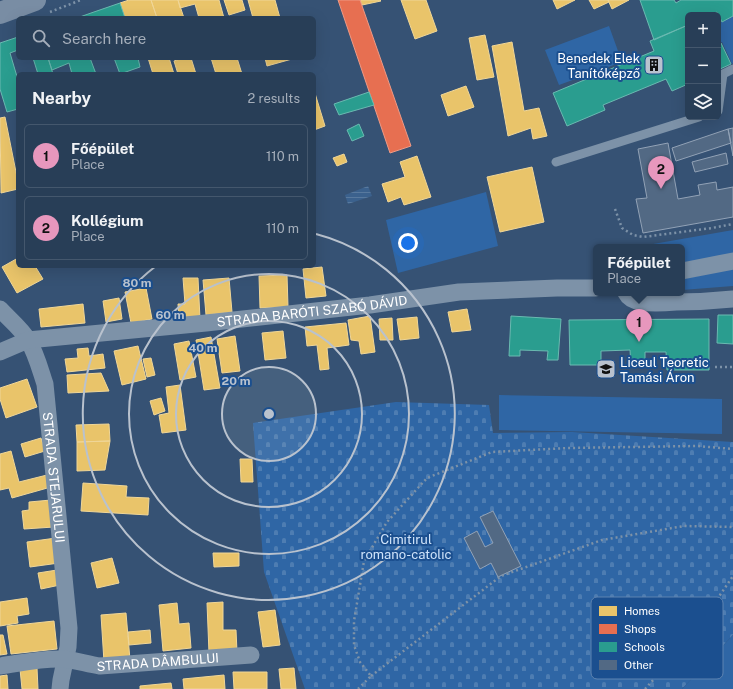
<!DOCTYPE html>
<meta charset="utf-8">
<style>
body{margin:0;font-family:"Public Sans",sans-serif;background:#30455d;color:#f1f3f6}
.controls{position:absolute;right:12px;top:12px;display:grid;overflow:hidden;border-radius:6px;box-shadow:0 4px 16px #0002}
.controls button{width:36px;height:36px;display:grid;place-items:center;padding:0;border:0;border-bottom:1px solid #44576d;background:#283e57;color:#f1f3f6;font:20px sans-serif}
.you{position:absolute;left:408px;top:243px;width:14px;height:14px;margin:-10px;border:3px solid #fff;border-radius:50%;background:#1a73e8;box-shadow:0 0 0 6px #1a73e833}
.badge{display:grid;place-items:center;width:26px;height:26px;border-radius:50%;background:#e797bd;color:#111;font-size:13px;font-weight:700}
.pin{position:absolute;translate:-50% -33px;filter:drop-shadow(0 1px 2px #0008)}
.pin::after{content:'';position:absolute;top:21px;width:14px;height:12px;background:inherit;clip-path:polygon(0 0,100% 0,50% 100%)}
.popup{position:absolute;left:593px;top:244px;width:92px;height:52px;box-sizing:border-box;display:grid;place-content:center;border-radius:6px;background:#283e57;filter:drop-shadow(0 1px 3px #0005);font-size:13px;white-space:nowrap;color:#a5aeba}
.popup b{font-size:15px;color:#f1f3f6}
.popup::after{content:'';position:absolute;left:50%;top:100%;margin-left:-8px;border:8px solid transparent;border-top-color:#283e57}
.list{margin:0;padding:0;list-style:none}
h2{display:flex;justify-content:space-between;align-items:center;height:52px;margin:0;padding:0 16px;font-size:17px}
h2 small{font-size:13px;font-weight:400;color:#a5aeba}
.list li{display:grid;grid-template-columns:26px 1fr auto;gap:12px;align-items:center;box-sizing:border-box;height:64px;margin:0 8px 8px;padding:0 8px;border:1px solid #44576d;border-radius:6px}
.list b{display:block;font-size:15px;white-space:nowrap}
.list p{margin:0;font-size:13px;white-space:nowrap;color:#a5aeba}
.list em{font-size:13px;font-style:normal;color:#a5aeba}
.icon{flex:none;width:22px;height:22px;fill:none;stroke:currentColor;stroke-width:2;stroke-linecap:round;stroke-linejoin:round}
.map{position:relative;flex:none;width:733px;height:689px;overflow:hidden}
.search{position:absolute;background:#283e57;box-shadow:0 4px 16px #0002;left:16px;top:16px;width:300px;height:44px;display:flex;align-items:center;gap:10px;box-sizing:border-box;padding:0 14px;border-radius:6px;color:#a5aeba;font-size:15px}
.panel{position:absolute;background:#283e57;box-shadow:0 4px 16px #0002;left:16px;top:72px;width:300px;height:196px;border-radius:6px}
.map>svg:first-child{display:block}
.cemetery{fill:url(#cemetery-stones)}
.park{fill:#2f66a5}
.water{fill:url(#water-rules)}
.homes{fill:#e9c46a;stroke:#f0d697}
.shops{fill:#e76f51;stroke:#ee9a85}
.schools{fill:#2a9d8f;stroke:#6abab1}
.building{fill:#526984;stroke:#92a2b6}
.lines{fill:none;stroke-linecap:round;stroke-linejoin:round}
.path{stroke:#7d92a8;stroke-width:2.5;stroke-dasharray:2 3;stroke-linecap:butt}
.lane{stroke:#7d92a8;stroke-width:9}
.street{stroke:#7d92a8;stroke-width:17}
.secondary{stroke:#798da4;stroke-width:22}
.ring{fill:none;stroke:#b9c2ce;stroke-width:2}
.labels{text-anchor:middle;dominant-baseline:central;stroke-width:4;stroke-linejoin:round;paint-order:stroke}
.poi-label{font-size:13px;fill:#fff;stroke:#1b4f8f;text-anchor:end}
.street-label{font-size:13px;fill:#fff;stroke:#1b4f8f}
.park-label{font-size:13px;fill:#cfe3fa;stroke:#1b4f8f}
.key{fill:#1b4f8f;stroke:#5f84b1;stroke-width:1}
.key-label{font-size:11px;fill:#fff}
.centre{fill:#b9c2ce;stroke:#1b4f8f;stroke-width:2}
.ring-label{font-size:12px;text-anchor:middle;font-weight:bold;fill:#b9c2ce;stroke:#1b4f8f;stroke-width:4;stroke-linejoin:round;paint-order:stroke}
</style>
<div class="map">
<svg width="733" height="689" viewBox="0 0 733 689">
<defs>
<pattern id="cemetery-stones" width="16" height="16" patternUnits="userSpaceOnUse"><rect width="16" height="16" fill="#2f66a5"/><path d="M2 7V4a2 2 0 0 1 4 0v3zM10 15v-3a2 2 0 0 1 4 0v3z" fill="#4e7db2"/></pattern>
<pattern id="water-rules" width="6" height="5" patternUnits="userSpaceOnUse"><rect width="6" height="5" fill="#3b618d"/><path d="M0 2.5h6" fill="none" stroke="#58799e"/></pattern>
</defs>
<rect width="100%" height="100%" fill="#365274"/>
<!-- cemetery -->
<path class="cemetery" d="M396,402l93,3 4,28 79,-1 161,10v193l-51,54h-377l-41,-117 -11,-149z"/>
<!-- park -->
<path class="park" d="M718,15l3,7 12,-6v47l-1,1 -10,-22 -4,1z
M609,26l13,36 -63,23 -14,-35z
M486,192l12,54 -100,27 -12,-53z
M733,230v24l-51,11v-18h-46z
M733,269v17l-51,4v-11z
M499,395l223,4v35l-223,-4z
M733,635v54h-51z"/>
<!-- water -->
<path class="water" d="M368,186l4,10 -24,8 -3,-9z"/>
<!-- homes -->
<path class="homes" d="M129,0h22l6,18h-32l-5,-15z
M151,0h27l6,18h-21v-1l-6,1z
M178,0h41l5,18h-25l-4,-14 -15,4z
M224,0h18l3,10 -16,5z
M248,0h27l5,18h-27z
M360,0h20l1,1 -19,4z
M401,0h25l11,31 -22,8z
M553,0h22l-18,9z
M589,0h19l1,2 -15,7z
M608,0h21l-17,9z
M485,35l9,42 -17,3 -8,-42z
M512,42l12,69 15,-3 8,28 -14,3 -2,-11 -23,8 -16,-90z
M148,58h21l5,16h-21z
M183,58h8l5,16h-18l-4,-13z
M211,58h26l5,16h-26z
M265,58h26l1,1 -25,7z
M466,86l8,21 -26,9 -7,-21z
M314,90l11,36 -11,4z
M5,117l13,65v7l-17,4 -1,-75z
M344,154l3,8 -10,4 -4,-8z
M417,156l14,41 -27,8 -3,-8 -13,5 -6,-18 23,-7 -5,-15z
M532,167l12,55 -44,10 -13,-55z
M18,258v8h17l8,13 -26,14 -15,-26z
M322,267l4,29 -20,2 -3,-29z
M287,275l1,32 -28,1 -1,-32z
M183,278h15l2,41h-21l-1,-15h7z
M229,278l3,34 -26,3 -3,-35z
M146,288l6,31 -21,4 -6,-31z
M119,298l3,21 -16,3 -3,-21z
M83,304l2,19 -44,4 -2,-18z
M467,309l4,21 -19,2 -4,-20z
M370,316l5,36 -14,2 -2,-13 -8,-1 -3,-20z
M417,317l2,21 -19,2 -3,-21z
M392,318l1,22h-13l-1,-21z
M346,323l3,22 -22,3 2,21 -9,1 -3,-25 -10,1 -2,-19z
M283,331l3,27 -21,2 -3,-27z
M235,336l5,35 -18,2 -5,-34z
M211,337l9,51 -16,2 -8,-50z
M189,341l7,36 -16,3 -6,-36z
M138,346l8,33 -24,6 -8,-34z
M88,348l1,8 14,-2 2,14 -38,4 -2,-13 13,-1 -1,-9z
M151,358l4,17 -8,2 -4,-18z
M101,373l8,18 -41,2 -1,-18z
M27,379l10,28 -31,11 -6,-19v-11z
M180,385l6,45 -24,3 -3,-18 10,-2 -3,-26z
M161,398l4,13 -11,4 -4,-14z
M109,424l1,17 -33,1 -1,-17z
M41,438l4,13 -20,6 -4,-13z
M110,441l-5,29 -28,1v-29z
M11,451l8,31 28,-7 4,12 -39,11 -3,-10 -9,2v-36z
M240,459h12l1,23h-12z
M83,483l44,3 -1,11 23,1 -1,17 -67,-4z
M51,500l3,27 -30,2 -2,-18 7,-1v-8z
M56,538l3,25 -29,4 -3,-25z
M213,553h26v13l-25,1z
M112,558l7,25 -22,5 -6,-25z
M57,570l3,15 -19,4 -3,-16z
M27,598l2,16 -12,2 1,7 -18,3v-24z
M223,602v28h13l1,22 -28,1 -2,-50z
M177,603l2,21 10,-1 2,25 -28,3 -4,-46z
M275,610l5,35 -17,2 -5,-35z
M126,613l4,47 -26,2 -3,-47z
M54,621l3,28 -46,5 -4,-28z
M150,630l1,13 -22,2 -1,-13z
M0,635h3l4,19 -7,1z
M37,668l1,21h-16l-2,-20z
M294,668l2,21h-15l-2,-20z
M233,672h34v17h-33z
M7,675l1,14h-8v-13z
M224,675l1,14h-41l-1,-10z
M171,683l1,6h-32v-3z"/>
<!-- shops -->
<path class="shops" d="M338,0h22l51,146 -21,7z"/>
<!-- schools -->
<path class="schools" d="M640,0h34l2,3 5,-3h52v16l-11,6 -5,-10 -6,3h-23v10l-34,15z
M120,3l5,15h-48l14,-5z
M688,25v59l-16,7 -6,-12 -63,26 2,5 -38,16 -14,-33 101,-42 -4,-10z
M18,37v13l-8,3 8,27v29l-11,3 -7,-23v-46z
M721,43l10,21 -13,6v-26z
M33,58h15l5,16h-15z
M48,58h42l6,16h-24l-3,-11 -17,7z
M114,58h24l2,9 -20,7z
M369,92l5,13 -35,10 -5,-11z
M359,124l5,12 -12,5 -5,-11z
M718,315h15v29l-16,-1z
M511,316l50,3 -3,41h-11l1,-9 -28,-1v6h-11z
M709,319v51h-42l-1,-18h-21v14h-14l-1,-16 -29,1v14h-31l-1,-45z"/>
<!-- building -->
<path class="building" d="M733,128v28l-5,-27z
M728,129l3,14 -55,18 -4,-13z
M668,143l10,56 22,-4 -2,-10 18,-3 1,8 16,-3v30l-90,16 -7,-34 11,-1 -9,-49z
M726,153l2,11 -33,8 -3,-10z
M493,511l28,55 -23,11 -7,-14 -11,6 -16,-31 13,-7 8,16 8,-4 -13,-26z"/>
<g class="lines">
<!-- path -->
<path class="path" d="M50,12l31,-12
M615,209l7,19 11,7 10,2 69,-9 21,-4
M715,367h18
M371,676l130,-100 101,-36 82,-14 49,1
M358,689l13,-13 -11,-14 -6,-17v-24l10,-60 23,-39 40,-44 65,-26 76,-4 129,-2 36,3
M645,689l45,-50 43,-63"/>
<!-- lane -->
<path class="lane" d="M718,111l5,-37 10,-5
M556,162l143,-45"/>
<!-- street -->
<g class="street">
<path d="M682,271l51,-10"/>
<path d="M626,293c3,6 9,8 15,9 12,2 24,1 35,0 19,0 38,-1 57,-3"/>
<path id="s1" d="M0,309c9,10 21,19 28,31 8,13 12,29 17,44l24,244 -1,19 -7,33 -1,9"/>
<path id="s2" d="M0,352l28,-12 178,-17 164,-18 89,-13 98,-4h39"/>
<path id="s3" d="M0,666c21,-3 42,-8 63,-7 12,1 24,5 37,7l151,-11"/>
</g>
<!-- secondary -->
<path class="secondary" d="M0,13l35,-13"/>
</g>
<!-- distance rings -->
<circle cx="269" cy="414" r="47" fill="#b9c2ce" fill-opacity=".12"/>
<g class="ring">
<circle cx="269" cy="414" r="47"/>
<circle cx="269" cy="414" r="93"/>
<circle cx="269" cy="414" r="140"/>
<path d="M316 234A186 186 0 1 1 156 266"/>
</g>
<!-- icons -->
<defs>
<g id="building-square" transform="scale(1)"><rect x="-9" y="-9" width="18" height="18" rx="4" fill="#b9c2ce" stroke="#1b4f8f"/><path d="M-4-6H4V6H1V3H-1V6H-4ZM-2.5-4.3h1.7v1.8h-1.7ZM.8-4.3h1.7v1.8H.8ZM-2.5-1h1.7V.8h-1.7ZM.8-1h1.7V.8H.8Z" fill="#111"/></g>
<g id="school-square" transform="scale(1)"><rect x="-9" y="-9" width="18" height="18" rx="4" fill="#b9c2ce" stroke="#1b4f8f"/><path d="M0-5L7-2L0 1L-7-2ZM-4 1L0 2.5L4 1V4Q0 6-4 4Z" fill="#111"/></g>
</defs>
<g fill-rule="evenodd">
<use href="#building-square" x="654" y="65"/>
<use href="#school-square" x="606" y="369"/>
</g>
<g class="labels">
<!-- poi labels -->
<g class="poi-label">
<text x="640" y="58">Benedek Elek<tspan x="640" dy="15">Tanítóképző</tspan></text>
<text x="620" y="362" text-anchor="start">Liceul Teoretic<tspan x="620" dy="15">Tamási Áron</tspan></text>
</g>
<!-- street labels -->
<g class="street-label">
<text stroke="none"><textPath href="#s2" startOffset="316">STRADA BARÓTI SZABÓ DÁVID</textPath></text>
<text stroke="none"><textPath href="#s1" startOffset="183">STRADA STEJARULUI</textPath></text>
<text stroke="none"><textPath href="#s3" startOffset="159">STRADA DÂMBULUI</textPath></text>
</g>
<!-- park labels -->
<g class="park-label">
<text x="406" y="539">Cimitirul<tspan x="406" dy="15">romano-catolic</tspan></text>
</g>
</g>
<!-- legend -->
<rect x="591" y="597" width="132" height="82" rx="6" class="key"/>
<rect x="599" y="606" width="18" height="10" fill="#e9c46a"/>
<rect x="599" y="624" width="18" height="10" fill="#e76f51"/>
<rect x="599" y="642" width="18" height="10" fill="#2a9d8f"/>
<rect x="599" y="660" width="18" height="10" fill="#526984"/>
<g class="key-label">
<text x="624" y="615">Homes</text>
<text x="624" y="633">Shops</text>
<text x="624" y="651">Schools</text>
<text x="624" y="669">Other</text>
</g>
<circle cx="269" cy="414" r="6" class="centre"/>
<g class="ring-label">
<text x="137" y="287">80 m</text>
<text x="170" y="319">60 m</text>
<text x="203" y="352">40 m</text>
<text x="236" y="385">20 m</text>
</g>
</svg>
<div class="controls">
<button>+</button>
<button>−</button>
<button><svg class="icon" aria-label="layers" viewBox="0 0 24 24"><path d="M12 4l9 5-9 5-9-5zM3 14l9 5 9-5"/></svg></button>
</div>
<div class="you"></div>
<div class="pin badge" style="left:639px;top:342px">1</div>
<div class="popup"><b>Főépület</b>Place</div>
<div class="pin badge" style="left:661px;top:189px">2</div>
<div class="search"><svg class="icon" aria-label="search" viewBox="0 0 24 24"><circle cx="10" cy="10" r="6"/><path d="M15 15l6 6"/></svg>Search here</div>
<section class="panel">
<h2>Nearby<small>2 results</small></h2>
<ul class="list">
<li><span class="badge">1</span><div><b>Főépület</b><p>Place</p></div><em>110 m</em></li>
<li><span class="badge">2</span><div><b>Kollégium</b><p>Place</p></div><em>110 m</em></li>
</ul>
</section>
</div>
